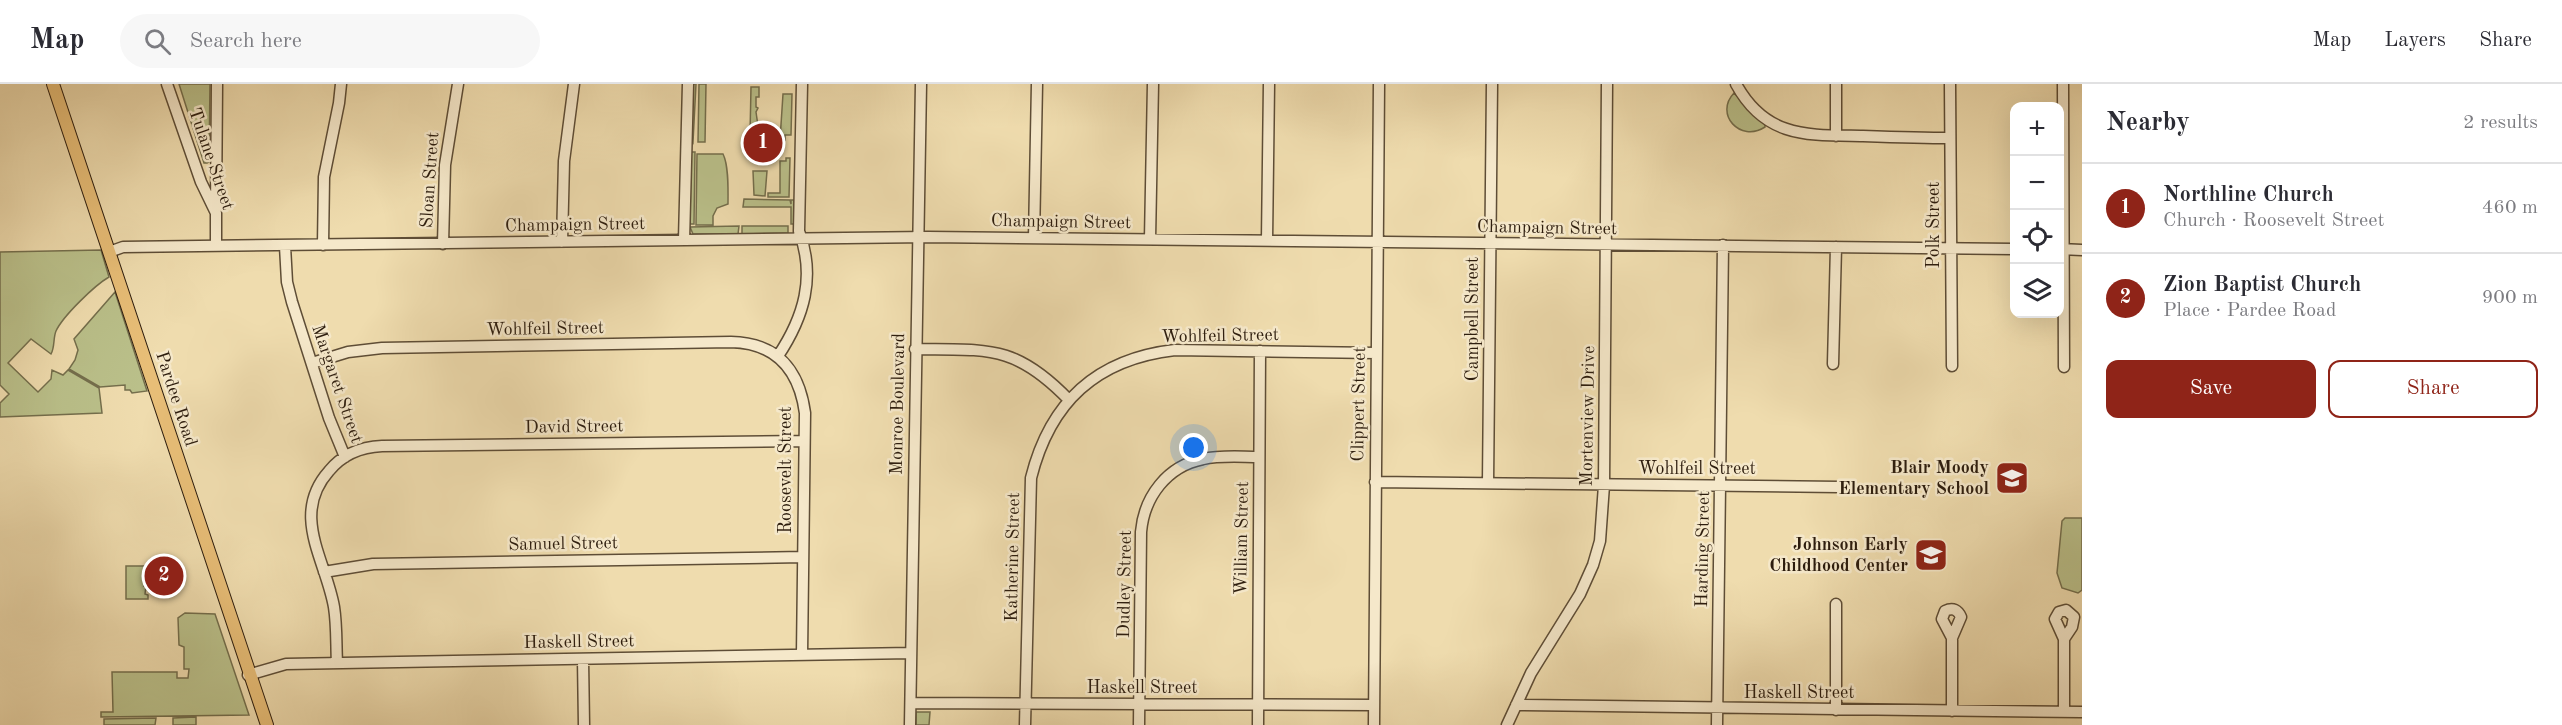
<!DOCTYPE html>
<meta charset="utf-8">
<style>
body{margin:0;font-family:"Old Standard TT",serif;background:#f7f7f7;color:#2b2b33}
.controls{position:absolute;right:18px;top:18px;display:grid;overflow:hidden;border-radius:12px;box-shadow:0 6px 24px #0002}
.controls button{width:54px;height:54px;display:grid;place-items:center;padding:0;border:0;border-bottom:2px solid #e1e1e2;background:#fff;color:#2b2b33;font:30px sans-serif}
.you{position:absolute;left:1194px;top:364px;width:21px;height:21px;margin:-15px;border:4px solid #fff;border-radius:50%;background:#1a73e8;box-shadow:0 0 0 9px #1a73e833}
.badge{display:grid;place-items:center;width:39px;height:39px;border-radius:50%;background:#8f2418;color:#fff;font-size:20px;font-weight:700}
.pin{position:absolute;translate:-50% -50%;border:3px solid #fff;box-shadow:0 2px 6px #0006}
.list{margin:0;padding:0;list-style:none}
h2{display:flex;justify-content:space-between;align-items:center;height:78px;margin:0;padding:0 24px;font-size:26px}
h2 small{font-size:20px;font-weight:400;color:#7c7c81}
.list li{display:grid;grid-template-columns:39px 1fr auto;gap:18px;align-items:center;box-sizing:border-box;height:90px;padding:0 24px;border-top:2px solid #e1e1e2}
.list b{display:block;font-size:22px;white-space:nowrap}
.list p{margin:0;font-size:20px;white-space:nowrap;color:#7c7c81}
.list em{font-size:20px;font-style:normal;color:#7c7c81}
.actions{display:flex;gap:12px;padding:18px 24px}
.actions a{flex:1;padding:14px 0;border:2px solid #8f2418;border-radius:12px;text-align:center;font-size:21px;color:#8f2418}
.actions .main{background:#8f2418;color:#fff}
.icon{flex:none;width:33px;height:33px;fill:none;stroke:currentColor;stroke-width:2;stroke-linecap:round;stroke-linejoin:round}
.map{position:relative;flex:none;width:2082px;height:641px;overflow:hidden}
header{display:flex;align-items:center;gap:36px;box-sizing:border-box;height:84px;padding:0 30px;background:#fff;border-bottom:2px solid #e1e1e2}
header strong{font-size:28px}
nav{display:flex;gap:33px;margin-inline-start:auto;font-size:21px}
.search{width:420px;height:54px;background:#f7f7f7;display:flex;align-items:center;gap:15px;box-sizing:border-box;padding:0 21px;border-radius:33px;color:#7c7c81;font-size:22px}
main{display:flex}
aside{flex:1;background:#fff}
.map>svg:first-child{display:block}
.green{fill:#bac08a;stroke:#746e4c;stroke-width:1.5}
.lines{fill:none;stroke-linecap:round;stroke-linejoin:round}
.minor-casing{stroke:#5e4d36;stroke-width:13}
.major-casing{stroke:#2d1d0e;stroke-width:14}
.minor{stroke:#f5e8ca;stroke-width:10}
.major{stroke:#e8be77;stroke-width:12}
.labels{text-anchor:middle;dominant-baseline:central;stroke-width:5;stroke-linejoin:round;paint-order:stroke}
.street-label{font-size:18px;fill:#2d1d0e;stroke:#f5e8ca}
.poi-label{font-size:18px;font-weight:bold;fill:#2d1d0e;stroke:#f5e8ca;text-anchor:end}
</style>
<header>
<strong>Map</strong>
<div class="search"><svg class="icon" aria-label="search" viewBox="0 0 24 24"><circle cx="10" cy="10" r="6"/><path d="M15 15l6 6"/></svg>Search here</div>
<nav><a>Map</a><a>Layers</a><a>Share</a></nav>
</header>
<main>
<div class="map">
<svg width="2082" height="641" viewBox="0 0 2082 641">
<rect width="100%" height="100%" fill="#efdcae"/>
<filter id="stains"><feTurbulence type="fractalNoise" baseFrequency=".00333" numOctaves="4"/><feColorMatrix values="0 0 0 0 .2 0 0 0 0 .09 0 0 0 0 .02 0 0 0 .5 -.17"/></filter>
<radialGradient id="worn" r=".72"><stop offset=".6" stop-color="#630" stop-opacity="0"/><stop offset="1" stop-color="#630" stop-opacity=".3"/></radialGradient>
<!-- green -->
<path class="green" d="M179,0h31l-1,78 -2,1h-3z
M693,0h3l-3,58 -1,-2z
M699,0h7l-1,58h-7z
M751,3h8v10h-3v10l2,1 -2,4 2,14 -3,2v9l-5,-2z
M1734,9l31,30v4c-25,16 -51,-13 -31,-34z
M783,10h9l-1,41h-6v5h-5z
M691,68h4l-1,72h-4z
M697,70h26c6,12 5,36 5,50l-11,4 -4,8v9h-17z
M786,74h4l-1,39h-21v-4h12v-32h6z
M753,87h14l-2,25 -11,-1z
M744,115l46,1 1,4v-4h3v24h-3v-17h-48z
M739,142l-1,8h-45l-3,-7z
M742,142h46v7l-46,1z
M101,166l8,27c-14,8 -46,39 -53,54 -3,7 -1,16 -5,23l-20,-15 -23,24 30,29 13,-13 1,-9 11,5 5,-5 31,18 3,25 -102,4v-14l9,-9 -9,-9v-133z
M115,208l32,99 -15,2 -2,-3h-5v-5l-25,2 -31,-18 6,-9 3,-10 -4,-11z
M2065,434h17v72l-4,3 -16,-5 -5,-15 5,-52z
M126,482h22l-4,20h2l-1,8 3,1v4h-22z
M185,529l30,1 34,101 -148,2v-5h12l-1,-40h65v6h11l1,-9h-5v-22l-5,-2 -1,-27z
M916,628h14l-1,13h-13z
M196,633v8h-23v-7z
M156,634l-1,7h-51v-6z"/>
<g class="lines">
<!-- minor casing -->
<g class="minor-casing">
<path id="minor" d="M167,0l34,98 15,31v33
M1736,0c30,55 73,51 127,52 29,1 58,2 87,2
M1950,0l2,282
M2063,0l1,283
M1836,52v-52
M216,126l1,-126
M1034,154l3,-154
M1150,155l3,-155
M684,156l4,-156
M1267,156l2,-156
M562,158l2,-81 10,-77
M443,160l2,-79 13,-81
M323,161l1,-68 15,-74 2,-19
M285,162l2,36 5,20 37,116 16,39
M2060,165l22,1
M109,168l14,-5 805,-10 1086,12
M915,265c73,1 100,-5 154,51
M778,272c26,-39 38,-79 21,-125l3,-147
M312,279l36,-11 34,-4 349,-6c45,1 68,27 74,71l-3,242
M1833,280l3,-117
M1375,398l464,5
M1488,399l4,-399
M324,488l49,-8 430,-7
M583,575l1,66
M337,579c-1,-18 0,-37 -3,-56 -8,-47 -44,-92 -5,-136 13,-16 32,-24 53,-25l422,-5
M248,591l38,-11 625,-11
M911,619l463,2
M1516,621l566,7
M1836,626v-106
M1952,627v-73l9,-21c-3,-7 -8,-10 -16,-6l-3,8 10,19
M2064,628v-73l8,-12 2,-10 -8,-7 -7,2 -4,7 9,20
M910,641l11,-641
M1025,641l6,-247c19,-76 65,-119 144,-128l201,3
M1139,641l2,-193c3,-35 26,-66 62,-73 18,-4 38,-2 56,-2
M1258,641l2,-374
M1374,641l5,-641
M1507,641l24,-52 49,-79 13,-29 7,-24 4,-56 3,-401
M1717,641l6,-480"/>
</g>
<!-- major casing -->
<g class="major-casing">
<path id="major" d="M53,0l214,641"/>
</g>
<!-- minor -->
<use href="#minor" class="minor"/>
<!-- major -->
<use href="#major" class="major"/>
</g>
<!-- icons -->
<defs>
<g id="school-square" transform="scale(1.725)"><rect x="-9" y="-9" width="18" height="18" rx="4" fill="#8f2418" stroke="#f5e8ca"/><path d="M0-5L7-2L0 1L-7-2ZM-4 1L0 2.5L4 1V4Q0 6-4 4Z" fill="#fff"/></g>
</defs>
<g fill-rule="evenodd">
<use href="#school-square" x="2012" y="394"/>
<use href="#school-square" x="1931" y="471"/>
</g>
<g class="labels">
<!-- street labels -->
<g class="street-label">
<text transform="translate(211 75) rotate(71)">Tulane Street</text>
<text transform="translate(430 96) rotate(-86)">Sloan Street</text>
<text transform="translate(1061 138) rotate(1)">Champaign Street</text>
<text transform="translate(575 141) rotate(-1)">Champaign Street</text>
<text transform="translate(1934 141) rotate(-90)">Polk Street</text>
<text transform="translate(1547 144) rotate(1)">Champaign Street</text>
<text transform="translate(1473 235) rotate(-90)">Campbell Street</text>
<text transform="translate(545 245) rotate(-1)">Wohlfeil Street</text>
<text transform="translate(1220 252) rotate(-1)">Wohlfeil Street</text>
<text transform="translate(337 300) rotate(71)">Margaret Street</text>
<text transform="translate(176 315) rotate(72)">Pardee Road</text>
<text transform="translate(898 320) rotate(-89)">Monroe Boulevard</text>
<text transform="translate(1359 320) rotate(-89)">Clippert Street</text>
<text transform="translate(1588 332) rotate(-89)">Mortenview Drive</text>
<text transform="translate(574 343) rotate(-1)">David Street</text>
<text x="1697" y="385">Wohlfeil Street</text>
<text transform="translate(786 386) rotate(-90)">Roosevelt Street</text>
<text transform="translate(1242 454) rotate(-89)">William Street</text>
<text transform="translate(563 460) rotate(-1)">Samuel Street</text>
<text transform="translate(1703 465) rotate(-89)">Harding Street</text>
<text transform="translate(1013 473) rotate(-89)">Katherine Street</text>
<text transform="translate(1125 500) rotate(-89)">Dudley Street</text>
<text transform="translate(579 558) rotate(-1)">Haskell Street</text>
<text x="1142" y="604">Haskell Street</text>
<text x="1799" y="609">Haskell Street</text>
</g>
<!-- poi labels -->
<g class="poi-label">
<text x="1989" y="384">Blair Moody<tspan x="1989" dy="21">Elementary School</tspan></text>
<text x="1908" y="461">Johnson Early<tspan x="1908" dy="21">Childhood Center</tspan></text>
</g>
</g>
<rect width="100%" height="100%" filter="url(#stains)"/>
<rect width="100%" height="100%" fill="url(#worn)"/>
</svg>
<div class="controls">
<button>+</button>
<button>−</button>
<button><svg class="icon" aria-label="locate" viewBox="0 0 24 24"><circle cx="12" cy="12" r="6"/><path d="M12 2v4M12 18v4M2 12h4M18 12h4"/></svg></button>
<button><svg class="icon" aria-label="layers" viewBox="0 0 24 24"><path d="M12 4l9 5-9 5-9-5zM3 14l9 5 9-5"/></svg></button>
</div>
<div class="you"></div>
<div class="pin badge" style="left:763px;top:59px">1</div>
<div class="pin badge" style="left:164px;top:492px">2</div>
</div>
<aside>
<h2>Nearby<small>2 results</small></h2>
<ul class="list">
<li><span class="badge">1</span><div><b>Northline Church</b><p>Church · Roosevelt Street</p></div><em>460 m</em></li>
<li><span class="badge">2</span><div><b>Zion Baptist Church</b><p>Place · Pardee Road</p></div><em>900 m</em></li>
</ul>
<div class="actions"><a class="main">Save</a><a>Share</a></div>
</aside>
</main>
